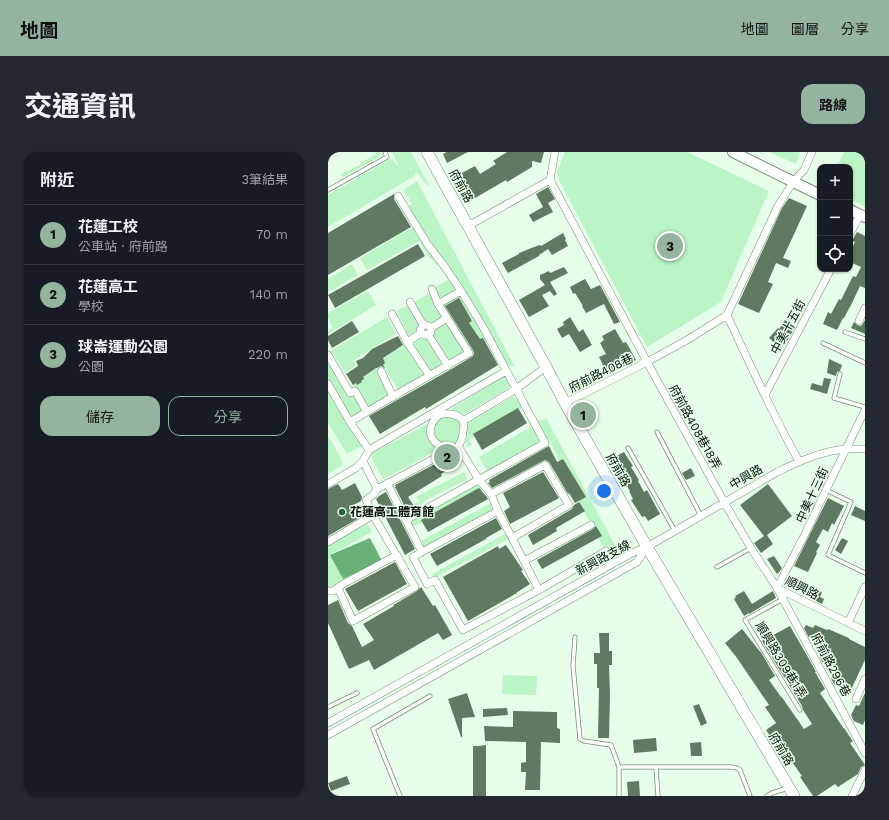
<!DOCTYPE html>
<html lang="zh-TW">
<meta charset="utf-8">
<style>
body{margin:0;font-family:"Work Sans","Noto Sans TC",sans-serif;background:#242831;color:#f1f3f6}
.controls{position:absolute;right:12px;top:12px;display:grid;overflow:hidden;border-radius:8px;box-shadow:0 1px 3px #0004}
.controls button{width:36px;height:36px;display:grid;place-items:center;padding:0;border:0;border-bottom:1px solid #363941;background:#171b24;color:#f1f3f6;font:20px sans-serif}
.you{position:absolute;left:276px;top:339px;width:14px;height:14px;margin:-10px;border:3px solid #fff;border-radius:50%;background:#1a73e8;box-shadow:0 0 0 6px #1a73e833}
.badge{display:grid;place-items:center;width:26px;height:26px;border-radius:50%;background:#93b49f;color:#111;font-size:13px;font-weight:700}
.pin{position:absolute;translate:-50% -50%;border:2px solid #fff;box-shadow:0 1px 4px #0006}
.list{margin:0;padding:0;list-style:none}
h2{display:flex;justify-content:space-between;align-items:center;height:52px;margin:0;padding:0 16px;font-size:17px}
h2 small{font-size:13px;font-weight:400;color:#9ea1a6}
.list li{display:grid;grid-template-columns:26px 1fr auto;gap:12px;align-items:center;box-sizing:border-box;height:60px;padding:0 16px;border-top:1px solid #363941}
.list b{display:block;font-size:15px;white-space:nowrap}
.list p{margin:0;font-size:13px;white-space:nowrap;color:#9ea1a6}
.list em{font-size:13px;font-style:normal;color:#9ea1a6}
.actions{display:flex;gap:8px;padding:12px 16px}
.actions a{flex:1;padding:9px 0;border:1px solid #93b49f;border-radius:12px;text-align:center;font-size:14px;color:#93b49f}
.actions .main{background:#93b49f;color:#111}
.icon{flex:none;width:22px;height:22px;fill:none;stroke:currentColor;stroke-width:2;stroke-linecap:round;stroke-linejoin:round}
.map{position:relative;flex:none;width:537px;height:644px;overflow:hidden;border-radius:12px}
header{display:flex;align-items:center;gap:24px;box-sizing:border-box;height:56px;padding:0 20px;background:#93b49f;color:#111}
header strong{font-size:19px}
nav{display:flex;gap:22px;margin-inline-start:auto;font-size:14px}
.intro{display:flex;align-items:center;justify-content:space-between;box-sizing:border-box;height:96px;padding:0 24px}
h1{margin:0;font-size:28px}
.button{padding:10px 18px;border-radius:12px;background:#93b49f;color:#111;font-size:14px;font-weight:700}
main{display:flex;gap:24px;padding:0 24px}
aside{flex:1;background:#171b24;border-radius:12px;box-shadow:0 1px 3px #0004}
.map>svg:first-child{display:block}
.green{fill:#bbf4c5}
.water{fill:#68b177}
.building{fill:#5f7963}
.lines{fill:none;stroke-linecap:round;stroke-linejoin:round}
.lane-casing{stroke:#738e77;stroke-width:5}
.street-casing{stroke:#738e77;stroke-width:8}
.secondary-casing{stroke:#738e77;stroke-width:12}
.primary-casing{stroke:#738e77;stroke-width:12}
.lane{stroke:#fff;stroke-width:3.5}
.street{stroke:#fff;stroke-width:7}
.secondary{stroke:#fff;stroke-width:10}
.primary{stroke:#fff;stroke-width:11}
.poi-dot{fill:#206835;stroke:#e7ffea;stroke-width:1.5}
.labels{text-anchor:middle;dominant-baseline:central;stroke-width:3;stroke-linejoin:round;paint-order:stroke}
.street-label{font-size:12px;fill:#050f07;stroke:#e7ffea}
.poi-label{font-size:12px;font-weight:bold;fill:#050f07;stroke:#e7ffea;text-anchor:start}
</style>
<header>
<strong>地圖</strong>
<nav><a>地圖</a><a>圖層</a><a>分享</a></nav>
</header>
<div class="intro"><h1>交通資訊</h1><a class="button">路線</a></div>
<main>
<aside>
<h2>附近<small>3筆結果</small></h2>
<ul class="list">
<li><span class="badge">1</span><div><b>花蓮工校</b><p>公車站 · 府前路</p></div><em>70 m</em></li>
<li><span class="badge">2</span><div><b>花蓮高工</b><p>學校</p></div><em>140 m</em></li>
<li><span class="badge">3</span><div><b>球崙運動公園</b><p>公園</p></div><em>220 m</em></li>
</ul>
<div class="actions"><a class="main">儲存</a><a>分享</a></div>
</aside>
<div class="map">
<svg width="537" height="644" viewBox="0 0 537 644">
<rect width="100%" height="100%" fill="#e7ffea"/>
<!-- green -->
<path class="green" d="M47,0h5l-1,5 -36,20 -2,-3 20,-10v-1l15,-9z
M64,0h19l18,33h-2l-11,-13 -3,5 -85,50v-32l64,-37 4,7 2,-1z
M237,0h122l82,39 -48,111 -74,45 -87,-165 -3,-10z
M441,0h31l-4,12z
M516,0h21v55l-15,-8v-32h-13z
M89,29l98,186 -10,-4 -18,-21 -18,11 -37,-64 16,-9 -8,-13 -12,-11 -9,-15 -52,29 -7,-12 55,-32 -10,-18 7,-4 -9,-14z
M24,112l6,11 -30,17v-13z
M40,139l8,14 -48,29v-3l4,-3 -4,-11v-4z
M103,140l14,26 -14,8 -7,-2 -11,-21z
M82,152l11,21 -2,8 -9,5 -14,-27z
M59,165l9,16 -43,28 3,4 -11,8 -14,-22z
M118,168l20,31 -19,12 -17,-28 3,-7z
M93,183l6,1 18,28 -15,8 -18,-31z
M78,192l20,30 -28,16 -15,-25 2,-2 -1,-3 1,-3z
M0,205l26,35 11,18 -15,9 -22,-38z
M48,216l15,27 -24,14 -14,-24 3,-2 1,2 4,-3 2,-5z
M178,223l6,11 -51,30 -8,-4 -2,-3z
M0,235l35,58 -16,9 -19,-31z
M184,245h3l7,11 -53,32 3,5 -4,2c-5,-9 -4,-17 2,-25z
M104 278a15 15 0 1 1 30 0a15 15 0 1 1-30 0Z
M218,266l70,129 -10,4 -15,-26 -31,-60v-3l-9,-18 -14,-22z
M100,272v5l13,19 -58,31 -13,-25z
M204,274l11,18 -54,30 -10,-17z
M0,284l13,22 2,7 -15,9z
M136,320l3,7 -41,21 -4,4 -16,8 -1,-3 14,-8 -3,-4z
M151,328l6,8 -72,39 -6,-8z
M163,351l3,7 -70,38 -3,-7z
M39,371l5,9 -42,23 13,24 -15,10v-45z
M179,381l3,5 -76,40 -2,-4z
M175,523l34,1 -1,19 -34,-1z"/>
<!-- water -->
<path class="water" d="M42,386l12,23 -39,18 -13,-24z"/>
<!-- building -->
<path class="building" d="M119,0h21l-21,11 -4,-9z
M179,0h37l-3,11 -9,-2v6l-25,15 -1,-2 -36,21 -12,-23 5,-2 -1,-3 13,-7 5,8 16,-10 -3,-3z
M220,35l7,12 -7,4 5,9 -20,10 -4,-7 14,-8 -7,-13z
M66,42v5l17,28 -83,48v-42z
M461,46l18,8 -24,52 8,3 -3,7 -12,-5 -8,19 5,2 -14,29 -21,-9 44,-96z
M529,80l8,4v52l-5,-2 -8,17 -8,15h-1l-6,12 -14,-6 5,-12 3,2 8,-15 2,1 12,-24 3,1 5,-10 -11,-5v-9l5,-11 -3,-1z
M235,81l3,6 -1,1 3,6 -16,9 -4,-6 -9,6v1l-31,17 -6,-10 17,-9v-1l15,-6 6,-2 1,1z
M90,92l7,12 -90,52 -7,-13z
M236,115l4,6 -18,9 7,12 -3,2 -4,-5 -8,4 7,11 -20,11 -10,-17 26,-15 -5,-6v-4l9,-4 1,2z
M257,127l6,10 9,-4 20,37 -6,2 -10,-20 -18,9 -4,-7h1l-8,-13 -2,1 -3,-7z
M131,146l13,23 -3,2 11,16 3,-1 15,27 -72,44 -1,-2 -45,27 -11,-18 79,-45 2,-1 23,-14 1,-3 -1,-3 -28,-44z
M242,165l9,15 4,-3 9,16 -12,7 -11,-18 -7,4 -5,-9 7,-4 -1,-3z
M457,168l10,7 -8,14 -1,-2 -2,2 -2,-2 -5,6 -8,-7 9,-10 1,1z
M537,168v14l-14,-6 3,-6 3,3 3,1 2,-1z
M24,169l7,11 -27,16 -4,-8v-4z
M287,177l8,14 3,-1 10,18 -26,13 -3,-5 -2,1 -6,-12 7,-3 -6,-11 4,-3 -2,-4z
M70,184l5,9 -20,13 2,5 -2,2 2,3 -4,-2 -4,2h-1l-13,9 1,2 -3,2 1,1 -5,3 -1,-2 -3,2 -7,-11 12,-8 -2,-5 7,-3 9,-9z
M501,207l13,6 -2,6 -3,1 -1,4 -9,-3z
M264,224l3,6 -20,10 -3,-6z
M496,226l7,1 -4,15 -17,-5 2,-6 10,3z
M190,256l9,15 -45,27 -9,-16z
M221,294l8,16 6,-3 23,38 -11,6 -6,-10 -1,1 -19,-32 -4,-2 -2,1 -51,27 -4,-5 2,-1 -1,-2z
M296,300l9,14 -2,1 8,13 -1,1 6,11 3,-2 13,24 -12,7 -3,-5 -3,1 -11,-17 2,-1 -4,-8h1l-11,-17 -1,1 -9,-15z
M128,301l6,9 -21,12 1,2 -34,21 8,12 -8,4 -13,-26h1l-1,-2z
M363,316l4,8 -9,4 -4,-7z
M215,320l16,26 -49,26 -6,-13 6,-4 -7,-14z
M27,331l7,14 -1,4 -9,5 7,12 -31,18v-47l10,-5 4,6z
M440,332l24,32 -25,19 6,9 -12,9 -7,-10 10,-7 -24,-31z
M151,336l8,9 1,2 -60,33 -7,-12z
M58,340l29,57 -10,6 -29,-56 3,-3z
M500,346l16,8 -10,19 -2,-2 -4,9 -5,-3 -7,13 4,3 -4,7 1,1 -9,19 -14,-6z
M251,350l6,9 -29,17 1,3 -24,14 -5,-10 44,-26 2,-4z
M527,354l10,5v10l-14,-6z
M168,366l6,11 -16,9v1l-49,27 -7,-12z
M268,374l6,10 -60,33 -5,-9 56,-31z
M514,386l6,3 -7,13 -6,-4z
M178,393l17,25 -2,1 9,13 -14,9h1l-49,28 -25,-44 55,-31 1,3z
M446,404l8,12 -2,3 -3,3 -10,-15z
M67,410l12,22 -49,27 -13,-22z
M93,435l12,19 2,-1 17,30 -9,5 -5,-7 -64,37 -5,-10 -20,9 -21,-46v-18l10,-5 10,23 4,3 10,21 12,-7 -11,-16 31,-18 -1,-1 2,-1 22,-13z
M486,437l8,3 -2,5 4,2 -2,5 -12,-6z
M416,439l8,13 21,-13 3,7 -27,16v-1l-5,3 -10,-17 2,-2 -1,-1z
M478,473l7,3 2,-3 12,5 1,-1 21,9v1l16,8v13l-15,32 -16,-8 -3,-6 4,-10 -13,-6 -2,-5 5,-11 -11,-5v-1l-5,-2 -5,-10z
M462,474l19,33 7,13h-1l10,17 -5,4 24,36v-1l8,12 1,1 -3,2 15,22 -4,2 -3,7 -20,13 -3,-3 -18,12h-4l-13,-19 2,-1 -12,-17 -3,2 -21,-31 10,-7 -11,-16 4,-2 -32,-47 -12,-15 17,-14 20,25 13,22 -6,4 12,17v-1l23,33 8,-5 -9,-14 -1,-4 -40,-65z
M271,481h10v18h3v14h-3l1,30 -1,43h-11l1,-50h-2v-24h-3v-11h6z
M139,541l8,24 -13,1v19h-1l-13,-38z
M537,541v27l-2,5 -9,-4 -3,-6 5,-10 3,1z
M371,552l8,19 -6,3 -8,-20z
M179,556l1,7 -25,2v-8z
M185,559l44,1v16l3,1v14l-19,-1 -1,48h-15l1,-18h-5v-9l5,-1v-20l-41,-1 -1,-15 29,1z
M328,586l1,13 -23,2 -1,-13z
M373,590l1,14h-11l-1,-13z
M158,593v51h-13v-50h6z
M19,624l3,8 -19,7 -3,-8z
M311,629l1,15h-12l-1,-14z"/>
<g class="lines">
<!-- lane casing -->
<g class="lane-casing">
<path id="lane" d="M0,38l59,-33 -2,-5
M517,180l20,7
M495,191l42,20
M512,222l-6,24 31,9
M329,280l44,84
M300,296l47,83
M498,338l25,12 -23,53 37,18
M389,415l34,-19
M455,447l-38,21 55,90
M247,485l-2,29 7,73 4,2 27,4 8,22v29
M0,555l29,-14
M291,615h111l7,1 3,2 10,26
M328,615l2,29
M72,644l-27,-67 57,-33
M439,644l5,-3 16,-5"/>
</g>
<!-- street casing -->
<g class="street-casing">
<path id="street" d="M222,28l97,182 77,140 27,46 26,40 88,165
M222,28l5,-28
M70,44l30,49 17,22 16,24 22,36 62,116 -139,77
M140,74l82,-46
M522,82l10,-19
M104,137l6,15 9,14
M82,150l13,23h4l4,3
M110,152l23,-13
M64,162l15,28 22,33
M399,163c23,49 45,99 72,146
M531,169l6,-13
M95,173l-3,5 1,3 3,2 4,-1
M79,190l14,-9
M0,203l22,38 5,-2 12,21
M53,219l12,26
M0,232l22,38 19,28
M437,243l66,-126
M237,251l82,-41 40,-22 40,-25 51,-109 15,-24 11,-12 8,-18
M111,263c-17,15 -7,34 14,33
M135,269l53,-32 30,-22
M22,270c39,-24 79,-46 119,-69l-22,-35 -16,10v4l-3,2 20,32
M35,309l14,28 81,-43c4,-5 5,-9 5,-15 1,-3 1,-7 0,-10 -5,-8 -17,-8 -24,-6l-2,-4
M59,331l35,69 76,-41 -7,-17 -12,-14 -21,-34
M0,332l28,-16 7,-7 6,-11 137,-79
M163,342l54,-29 24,40 -57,33
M0,390l45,-27
M94,400l-9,5 14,27 8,-4 28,50 76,-40 -41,-79
M196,409l67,-36
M10,436l15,33 62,-34 -42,-72 -7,-15 7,-5 4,-6
M449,436l29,-56 20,-42 39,-80
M449,436l88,43
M211,438l67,-39
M0,439h5l10,-7 54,-29
M520,471l17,-36
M528,547l9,-20
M0,571l304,-170 15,-6 132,-76c21,-10 43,-20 67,-22 6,0 13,0 19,0
M0,583l309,-173 10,-15
M524,644l13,-26"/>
</g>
<!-- secondary casing -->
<g class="secondary-casing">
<path id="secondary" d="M405,0l87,43
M522,58l15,7"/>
</g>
<!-- primary casing -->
<g class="primary-casing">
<path id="primary" d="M99,0l119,215 19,36 82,144 147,249"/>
</g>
<!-- lane -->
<use href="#lane" class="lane"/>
<!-- street -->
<use href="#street" class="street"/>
<!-- secondary -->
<use href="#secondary" class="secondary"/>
<!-- primary -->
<use href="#primary" class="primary"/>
</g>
<!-- markers -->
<circle class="poi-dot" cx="14" cy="360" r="4"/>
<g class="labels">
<!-- street labels -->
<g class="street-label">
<text transform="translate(133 34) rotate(61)">府前路</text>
<text transform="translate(460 175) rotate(-62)">中美十五街</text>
<text transform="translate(273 221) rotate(-27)">府前路408巷</text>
<text transform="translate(367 275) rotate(61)">府前路408巷18弄</text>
<text transform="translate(290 318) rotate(60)">府前路</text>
<text transform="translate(418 325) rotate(-30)">中興路</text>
<text transform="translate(484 343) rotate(-65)">中美十三街</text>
<text transform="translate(275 406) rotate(-28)">新興路支線</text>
<text transform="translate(474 436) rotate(27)">順興路</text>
<text transform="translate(453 508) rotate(59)">順興路309巷1弄</text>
<text transform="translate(503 513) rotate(62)">府前路296巷</text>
<text transform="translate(453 597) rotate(59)">府前路</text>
</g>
<!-- poi labels -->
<g class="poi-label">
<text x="22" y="360">花蓮高工體育館</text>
</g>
</g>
</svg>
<div class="controls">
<button>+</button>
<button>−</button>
<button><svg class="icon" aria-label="locate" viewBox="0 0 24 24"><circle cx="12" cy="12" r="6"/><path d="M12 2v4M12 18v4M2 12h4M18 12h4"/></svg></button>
</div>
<div class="you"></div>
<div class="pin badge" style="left:255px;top:263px">1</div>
<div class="pin badge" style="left:119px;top:305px">2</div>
<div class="pin badge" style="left:342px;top:94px">3</div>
</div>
</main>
